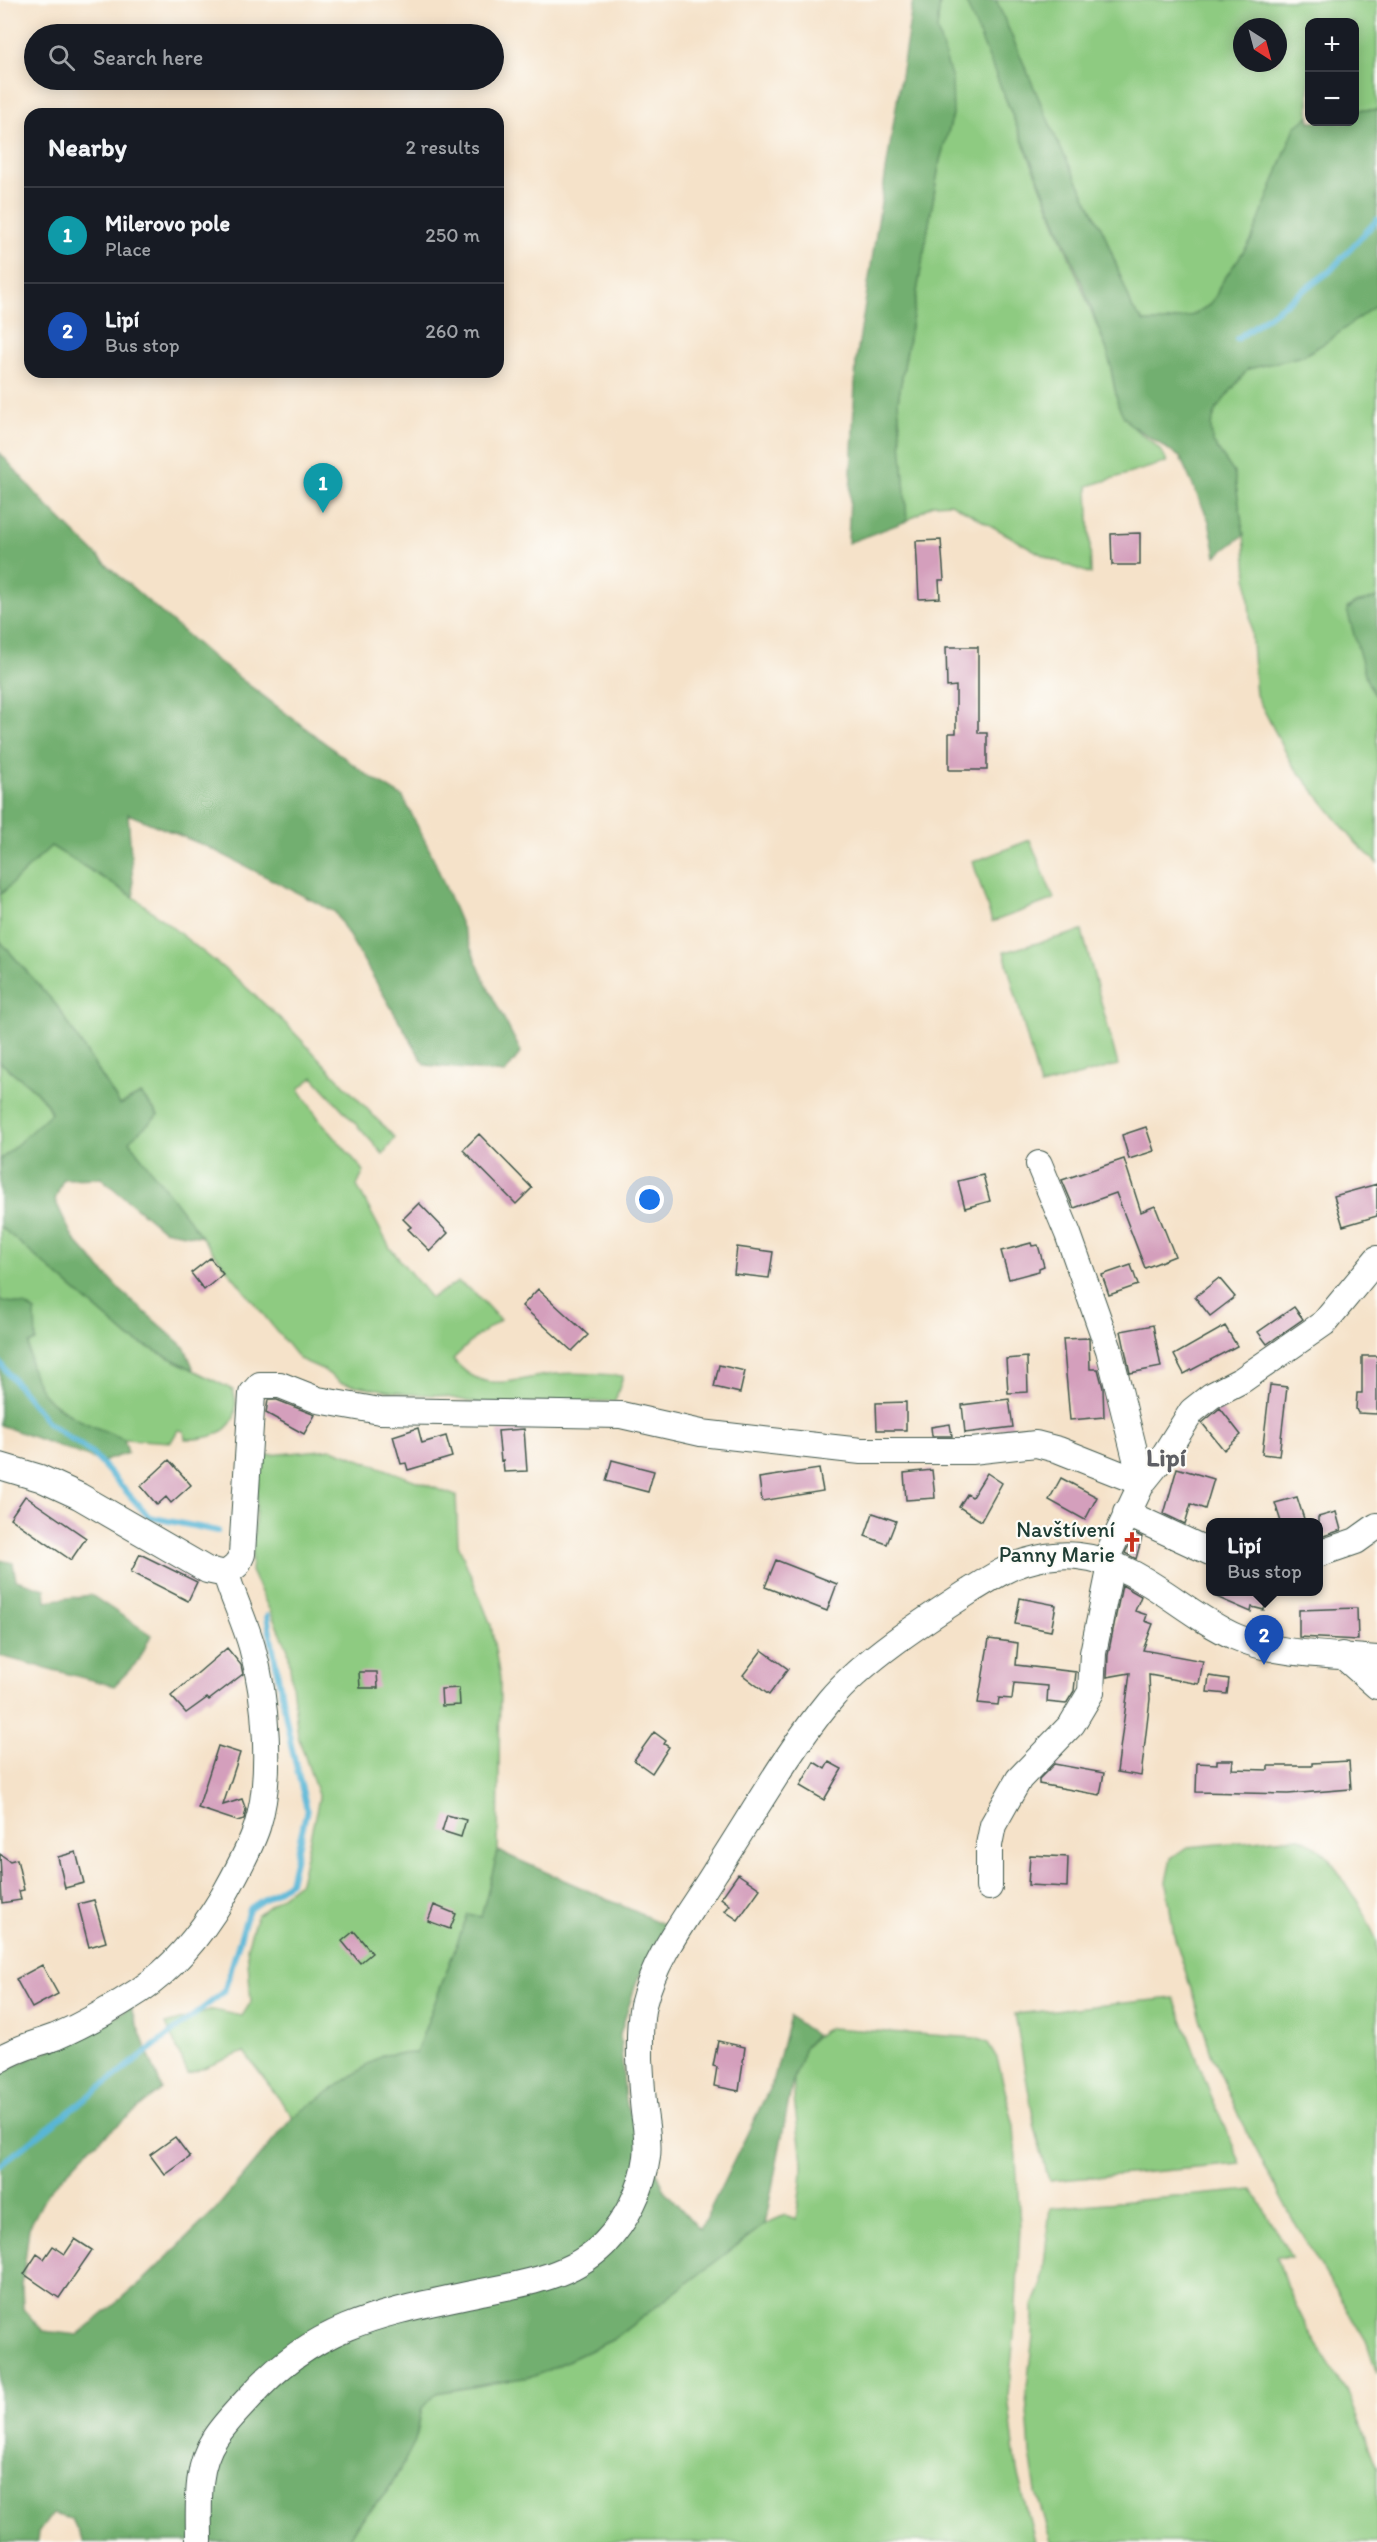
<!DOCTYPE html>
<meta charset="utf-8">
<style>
body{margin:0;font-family:Itim,sans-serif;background:#242831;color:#f1f3f6}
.controls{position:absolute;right:18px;top:18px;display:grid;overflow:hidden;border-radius:12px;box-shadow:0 3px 15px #0003}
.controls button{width:54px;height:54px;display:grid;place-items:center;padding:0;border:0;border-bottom:2px solid #363941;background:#171b24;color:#f1f3f6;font:30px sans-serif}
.compass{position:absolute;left:1233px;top:18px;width:54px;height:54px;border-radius:50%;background:#171b24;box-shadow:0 3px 15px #0003;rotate:144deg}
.you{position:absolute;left:650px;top:1200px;width:21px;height:21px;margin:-15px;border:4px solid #fff;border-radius:50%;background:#1a73e8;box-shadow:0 0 0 9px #1a73e833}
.badge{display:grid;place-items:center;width:39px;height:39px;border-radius:50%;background:#c8321e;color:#fff;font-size:20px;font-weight:700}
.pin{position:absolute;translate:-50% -50px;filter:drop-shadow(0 2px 3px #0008)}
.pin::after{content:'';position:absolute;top:32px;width:21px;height:18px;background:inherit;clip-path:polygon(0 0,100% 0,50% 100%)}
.popup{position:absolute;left:1206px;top:1518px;width:117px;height:78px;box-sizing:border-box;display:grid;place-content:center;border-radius:12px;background:#171b24;filter:drop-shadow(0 2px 4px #0005);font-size:20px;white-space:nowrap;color:#9ea1a6}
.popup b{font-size:22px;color:#f1f3f6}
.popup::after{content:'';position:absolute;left:50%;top:100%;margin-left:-12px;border:12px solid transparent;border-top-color:#171b24}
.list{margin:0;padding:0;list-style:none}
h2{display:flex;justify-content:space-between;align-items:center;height:78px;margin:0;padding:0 24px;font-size:26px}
h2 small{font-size:20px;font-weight:400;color:#9ea1a6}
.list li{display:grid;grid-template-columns:39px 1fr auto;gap:18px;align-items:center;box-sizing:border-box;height:96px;padding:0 24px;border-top:2px solid #363941}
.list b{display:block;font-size:22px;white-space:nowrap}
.list p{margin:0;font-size:20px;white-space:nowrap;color:#9ea1a6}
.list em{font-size:20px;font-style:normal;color:#9ea1a6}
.icon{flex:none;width:33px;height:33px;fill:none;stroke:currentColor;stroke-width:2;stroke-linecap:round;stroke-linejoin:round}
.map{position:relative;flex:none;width:1377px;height:2542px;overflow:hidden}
.search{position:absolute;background:#171b24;box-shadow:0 3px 15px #0003;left:24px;top:24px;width:480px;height:66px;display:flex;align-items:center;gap:15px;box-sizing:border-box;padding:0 21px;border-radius:33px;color:#9ea1a6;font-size:22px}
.panel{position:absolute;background:#171b24;box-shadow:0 3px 15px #0003;left:24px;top:108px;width:480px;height:270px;border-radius:18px}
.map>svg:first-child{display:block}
.green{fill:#8ecb81;stroke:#56845a;stroke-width:1.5;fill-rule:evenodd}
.forest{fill:#72af6f;stroke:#487652;stroke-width:1.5}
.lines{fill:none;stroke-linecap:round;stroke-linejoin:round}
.stream{stroke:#58b6d6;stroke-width:6}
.building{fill:#d49fbc}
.minor-casing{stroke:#3f564a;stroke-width:28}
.minor{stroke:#fff;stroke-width:26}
.labels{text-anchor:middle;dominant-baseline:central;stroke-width:4.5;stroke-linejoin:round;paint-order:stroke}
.poi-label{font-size:22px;fill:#1f3d34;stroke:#fdfcf7;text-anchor:end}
.quarter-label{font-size:26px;font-weight:bold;fill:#5e5f64;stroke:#fdfcf7}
</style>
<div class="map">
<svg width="1377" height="2542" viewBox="0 0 1377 2542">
<rect width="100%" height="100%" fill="#fdfcf7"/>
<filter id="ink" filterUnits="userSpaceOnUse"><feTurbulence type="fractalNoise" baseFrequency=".0167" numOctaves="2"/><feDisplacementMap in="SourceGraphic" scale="12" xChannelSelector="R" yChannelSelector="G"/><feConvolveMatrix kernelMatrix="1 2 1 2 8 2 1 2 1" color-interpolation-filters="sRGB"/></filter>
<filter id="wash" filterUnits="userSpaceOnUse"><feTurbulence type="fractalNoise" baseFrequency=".008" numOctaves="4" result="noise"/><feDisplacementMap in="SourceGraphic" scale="24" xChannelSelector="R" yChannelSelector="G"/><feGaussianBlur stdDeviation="1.35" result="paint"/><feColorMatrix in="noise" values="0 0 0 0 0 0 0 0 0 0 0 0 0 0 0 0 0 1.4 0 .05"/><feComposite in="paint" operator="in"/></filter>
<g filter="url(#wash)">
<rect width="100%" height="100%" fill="#f5e2c9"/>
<!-- green -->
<path class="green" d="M940,0h25l3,6 140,347c5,24 6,53 23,72 12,13 30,19 36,37l-79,24 3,88 -43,-16 -97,-55 -18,1 -26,17 -9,-120 42,-241 13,-45 -16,-85z
M996,0h381v110h-22l-1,-88h-44l-1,94 -2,1 -56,124 -31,44 -4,11 -8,10 -17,10 -27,6h-20l-11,-13 -29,-76 -46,-90zM1242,27h36v36h-36z
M1377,304v294l-21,5 -9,5 20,73 10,18v164l-21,-20 -64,-79 -36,-69 -12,-160 -10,-62 -22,-32 -1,-16 6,-17 31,-39 55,-13 25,-15z
M1030,840l24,59 -62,23 -19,-60z
M51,846l83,51 103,82 48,44 110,115 -12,16 -70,-77 -14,12 20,30 45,52 -7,15 33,62 41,50 27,-16 17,11 25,27 -24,17 -23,22c32,39 62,18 104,15 22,-2 44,0 66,2l-8,25 -133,3 -45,-9 -30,-1 -66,-11 -19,-14 -23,-10 -89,-111 -82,-107 30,-26 -17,-21 -21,11 -63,-99 -57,-65v-46z
M1082,931l36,134 -78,21 -36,-134z
M0,1062c17,15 43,30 51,52l-51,46z
M0,1226l130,112 103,52c12,36 -15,50 -48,49l-1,-8 -6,-1 -7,12 -47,-3 -45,-18 -35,-25 -10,-15 -4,-13 -1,-24 -29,-44z
M332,1449l124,47 2,48 33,81 9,54 -2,172 -17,67 -13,-4 -52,139 -34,2 -89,62 -49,-65 -56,22 -22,-50 47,-14 29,6 9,-14 -4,-55 10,-32 43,-33 19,-84 -21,-62 -10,-87 -37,-78 9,-115z
M1298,1837l18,9 14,13 31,48 16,34v433l-10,-31 -75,-125 -51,-97 -30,-68 -37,-118 -8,-53 5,-24 16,-11z
M1174,1998l36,95 31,71 -192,17 -14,-53 -20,-114z
M829,2028l147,10 12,5 9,15 17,68 6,101 -5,98 -7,71 9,75 18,71h-688c9,-20 25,-31 38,-48 11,-14 19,-32 27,-48 13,-22 0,-35 24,-53l99,-17 77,-36 153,-116 20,-9 11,4c2,-17 6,-35 6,-51 0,-48 -31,-112 27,-140z
M1253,2190l38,67h-14l10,30 23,47 40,63 27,71v74h-326l-15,-50 -6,-39 -4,-58 7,-59v-30l9,-22 8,-76z"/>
<!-- forest -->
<path class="forest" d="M913,0h27l-3,30 15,49 1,36 -13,45 -42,241 9,120 -59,22 8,-182z
M965,0h31l62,143 46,90 29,76 11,13h20l27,-6 17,-10 8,-10 4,-11 31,-44 44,-114 14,-11 1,6h44l1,-12h22v194l-49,37 -25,15 -55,13 -31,39 -6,17 1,16 22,32 10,62 -28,21 -7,-35 -29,-64 -49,-32 -7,-8 -6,-12 -10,-52 -25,-67z
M0,453l47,53 62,61 103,90 155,118 36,22 29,58 52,125 37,72 -16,21 -80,-8 -90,-153 -127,-65 -80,-33 6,83 -83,-51 -51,49z
M1377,598v101l-10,-18 -20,-71 9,-7z
M0,941l57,65 63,99 21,-11 17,21 -29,26 73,96 -39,-7 -62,-52 -38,1 -8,21 18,38 47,52 65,58 9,22 -64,-32 -130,-112v-66l51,-47c-7,-21 -34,-36 -51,-51z
M0,1300l27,6 8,6 1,29 -7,3c-2,61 47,75 95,95l4,14 -26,9 -102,-37z
M0,1560l13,3 3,17 29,9 1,12 45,-6 60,40 -12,25 -25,26 -114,-30z
M498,1851l168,74 -30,58 -16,51 5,67 40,90 35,39 74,-151 16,-63 25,19 -9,10 -14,39 -27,140 -153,116 -77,36 -99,17 -14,15 -7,33 -13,25 -16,27 -29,31 -10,18h-264l-11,-23 -20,-5 -14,19 -1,9h-37v-470l103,-46 27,-19 32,82 -71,58 -43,45 -19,36 -7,58 1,23 20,22 35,4 68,-57 69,-68 78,-93 89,-62 34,-2 52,-139 13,3z"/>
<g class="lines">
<!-- stream -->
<path class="stream" d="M1237,339l93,-68 47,-51
M0,1363l48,60 45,31 56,63 69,14
M0,2165l224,-173 25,-83 41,-27 17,-73 -16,-64 -24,-129"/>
</g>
<g id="blocks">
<!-- building -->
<path class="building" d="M1140,533v32h-28l-1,-31z
M941,540l3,40h-5l1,18 -21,1 -3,-58z
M946,647h32v86h9v37h-38v-37h7v-47l-9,1z
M1146,1127l8,24 -25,8 -7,-24z
M479,1134l53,54 -16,16 -53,-54z
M1124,1159l17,53 14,-6 20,50 -30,12 -29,-75 -42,15 -12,-28z
M983,1175l7,26 -25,7 -7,-27z
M1377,1184v32l-34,10 -9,-30z
M419,1203l29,30 -18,18 -22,-22 3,-2 -8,-8z
M1031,1243l1,3 6,-1 6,21 -5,2v3l-30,8 -8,-28z
M737,1247l36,5 -4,26 -35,-4z
M210,1258l13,16 -19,16 -13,-17z
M1131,1265l7,20 -29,10 -7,-20z
M1219,1278l16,19 -25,19 -15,-19z
M538,1289l50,46 -16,16 -50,-45z
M1294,1307l9,12 -36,25 -9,-12z
M1153,1325l8,42 -31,6 -9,-42z
M1225,1326l12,20 -53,28 -10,-19z
M1089,1338l1,31h8l5,19 1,29 -34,3 -7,-81z
M1362,1356h15v58l-19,-1 -2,-4 1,-16h5z
M1027,1357l1,35 -20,1 -2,-34z
M719,1365l26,6 -5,22 -26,-6z
M1270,1385l17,2 -8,69 -17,-2z
M1009,1399l4,28 -48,6 -3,-28z
M268,1400h9l38,15 -11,19 -38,-21z
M906,1402v28h-29l-1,-27z
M1220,1408l21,27 -17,15 -22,-27z
M950,1424l2,12h-20l-1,-9z
M418,1428l4,15 24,-7 6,21 -44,13 -2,-7 -5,1 -8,-28z
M524,1429l3,42 -23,1 -1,-12 -2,1 -3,-30z
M169,1460l22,25 -20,18 -5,-6 -9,8 -16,-19z
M612,1460l42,11 -6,21 -42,-11z
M1177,1468l37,11 -9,30 -14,-5 -6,20 -21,-10z
M819,1469l4,22 -61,10 -3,-23z
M932,1470l3,28 -29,2 -2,-27z
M987,1473l15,10 -21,38 -22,-14 8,-13 5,3z
M1061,1478l36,19 -12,23 -36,-20z
M25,1496l61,42 -15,22 -61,-42z
M1297,1497l8,25h-24l-6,-19z
M1336,1512l5,18 -23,8v-21z
M873,1513l23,8 -9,23 -22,-8z
M1135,1534l7,3 -6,22 -11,-6z
M140,1554l57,28 -9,19 -57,-29z
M776,1560l61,24 -10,27 -62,-24z
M1122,1585l19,11 -6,15 12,4 -2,6 8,3 -10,26 60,11 -4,23 -50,-9 1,24 -9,77 -24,-4 13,-99 -23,4 1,-22z
M1214,1592h55l-5,18 -12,-3 -1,5 -37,-16z
M1020,1598l36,7 -5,26 -36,-7z
M1357,1608l1,32 -59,-3v-27z
M989,1639l29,4 -2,22 60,7 -2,19 -8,13 -19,-2 1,-16 -34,-3 -2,16 -13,-1 -1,7 -20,-2z
M227,1648l14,17 2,9 -34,26 -2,-2 -21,15 -15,-17z
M762,1650l26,19 -19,26 -26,-20z
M359,1672h18l1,16h-18z
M1209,1676l20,3 -2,15 -20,-2z
M459,1688l1,17 -18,1 -1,-17z
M654,1732l12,9 -2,3 5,3 -17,26 -18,-13z
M218,1746l22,7 -17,52 19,-6 4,11 -2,9 -7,2 -39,-13z
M1217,1760h16l-1,9 36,1v-4h44v-3l37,-2 2,28 -63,5 -92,-2 1,-29 20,1z
M814,1762l11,7 4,-7 13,7 -18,31 -24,-14z
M1054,1764l50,9 -4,22 -61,-11v-5z
M447,1815l19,5 -5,17 -19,-6z
M76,1852l8,31 -19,5 -7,-31z
M0,1854l10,7 7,-2 7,31 -5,1 2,9 -19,3z
M1030,1855l38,2 -1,30 -39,-2z
M738,1874l22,15 -22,31 -13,-9 5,-6 -9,-7z
M94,1900l12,42 -17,5 -11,-43z
M434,1905l22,9 -6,15 -22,-8z
M354,1931l18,22 -12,10 -18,-22z
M42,1965l16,29 -26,14 -16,-29z
M718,2041l27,6 -6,44 -25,-5 3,-19 -4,-1z
M175,2137l15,20 -25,18 -15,-20z
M75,2239l17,11 -33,48 -35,-24 13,-20 7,5 9,-13 12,8z"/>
</g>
</g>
<g filter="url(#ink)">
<use href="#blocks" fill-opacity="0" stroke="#3f564a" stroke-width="1.5"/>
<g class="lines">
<!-- minor casing -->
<g class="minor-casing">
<path id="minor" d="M1039,1164l29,70 41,116 33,133
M0,1466l40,12 39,18 128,74 19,4 11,-9 5,-11 10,-160 8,-9h20l38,15 62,11 241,4 80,18 160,18h111l64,-7 23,6 83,33 -38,80
M1142,1483l21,-26 29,-46 19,-15 31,-16 82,-57 53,-64
M1126,1513l84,39
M1318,1554l38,-13 21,-15
M1342,1655l35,31
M989,1887v-42l4,-20 26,-46 53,-55 19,-32 2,-39 18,-88
M0,2059c17,-11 36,-15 55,-22 28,-12 58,-29 84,-46 36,-24 62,-57 84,-94 12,-22 26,-46 34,-70 16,-50 9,-130 -5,-180 -7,-25 -19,-49 -26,-73
M199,2542c0,-35 -4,-74 16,-104 10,-15 23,-28 35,-41 66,-75 139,-85 231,-105 43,-8 91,-16 123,-48 22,-23 39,-55 43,-87 2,-15 -1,-30 -3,-45 -2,-17 -3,-36 -4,-53 0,-18 -1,-36 3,-54 12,-49 46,-91 72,-133 36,-55 73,-121 114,-171 34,-41 96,-81 141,-110 18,-11 35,-23 55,-29 17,-5 36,-8 53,-6 61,6 105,58 158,81 44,19 94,17 141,22"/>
</g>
<!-- minor -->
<use href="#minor" class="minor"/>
</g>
</g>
<!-- icons -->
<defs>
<g id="church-bare" transform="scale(1.62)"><path d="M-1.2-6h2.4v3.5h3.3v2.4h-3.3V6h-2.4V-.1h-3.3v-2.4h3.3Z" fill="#c8321e" stroke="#fdfcf7" stroke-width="2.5" paint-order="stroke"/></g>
</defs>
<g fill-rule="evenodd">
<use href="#church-bare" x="1132" y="1542"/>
</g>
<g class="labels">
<!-- poi labels -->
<g class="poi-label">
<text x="1115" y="1529">Navštívení<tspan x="1115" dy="25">Panny Marie</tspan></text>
</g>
<!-- quarter labels -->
<g class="quarter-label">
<text x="1166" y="1457">Lipí</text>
</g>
</g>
</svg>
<div class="controls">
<button>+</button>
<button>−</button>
</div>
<svg class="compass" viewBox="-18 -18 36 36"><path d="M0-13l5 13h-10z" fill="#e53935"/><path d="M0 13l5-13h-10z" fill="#9ea1a6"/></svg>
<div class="you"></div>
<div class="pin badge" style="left:323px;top:513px;background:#0f9aa8">1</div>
<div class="pin badge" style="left:1264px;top:1665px;background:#1a4fb4">2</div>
<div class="popup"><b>Lipí</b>Bus stop</div>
<div class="search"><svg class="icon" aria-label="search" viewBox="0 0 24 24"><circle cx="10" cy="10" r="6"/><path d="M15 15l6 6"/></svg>Search here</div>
<section class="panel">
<h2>Nearby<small>2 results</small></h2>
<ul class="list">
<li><span class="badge" style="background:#0f9aa8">1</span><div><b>Milerovo pole</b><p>Place</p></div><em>250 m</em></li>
<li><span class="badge" style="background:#1a4fb4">2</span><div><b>Lipí</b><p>Bus stop</p></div><em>260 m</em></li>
</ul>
</section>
</div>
